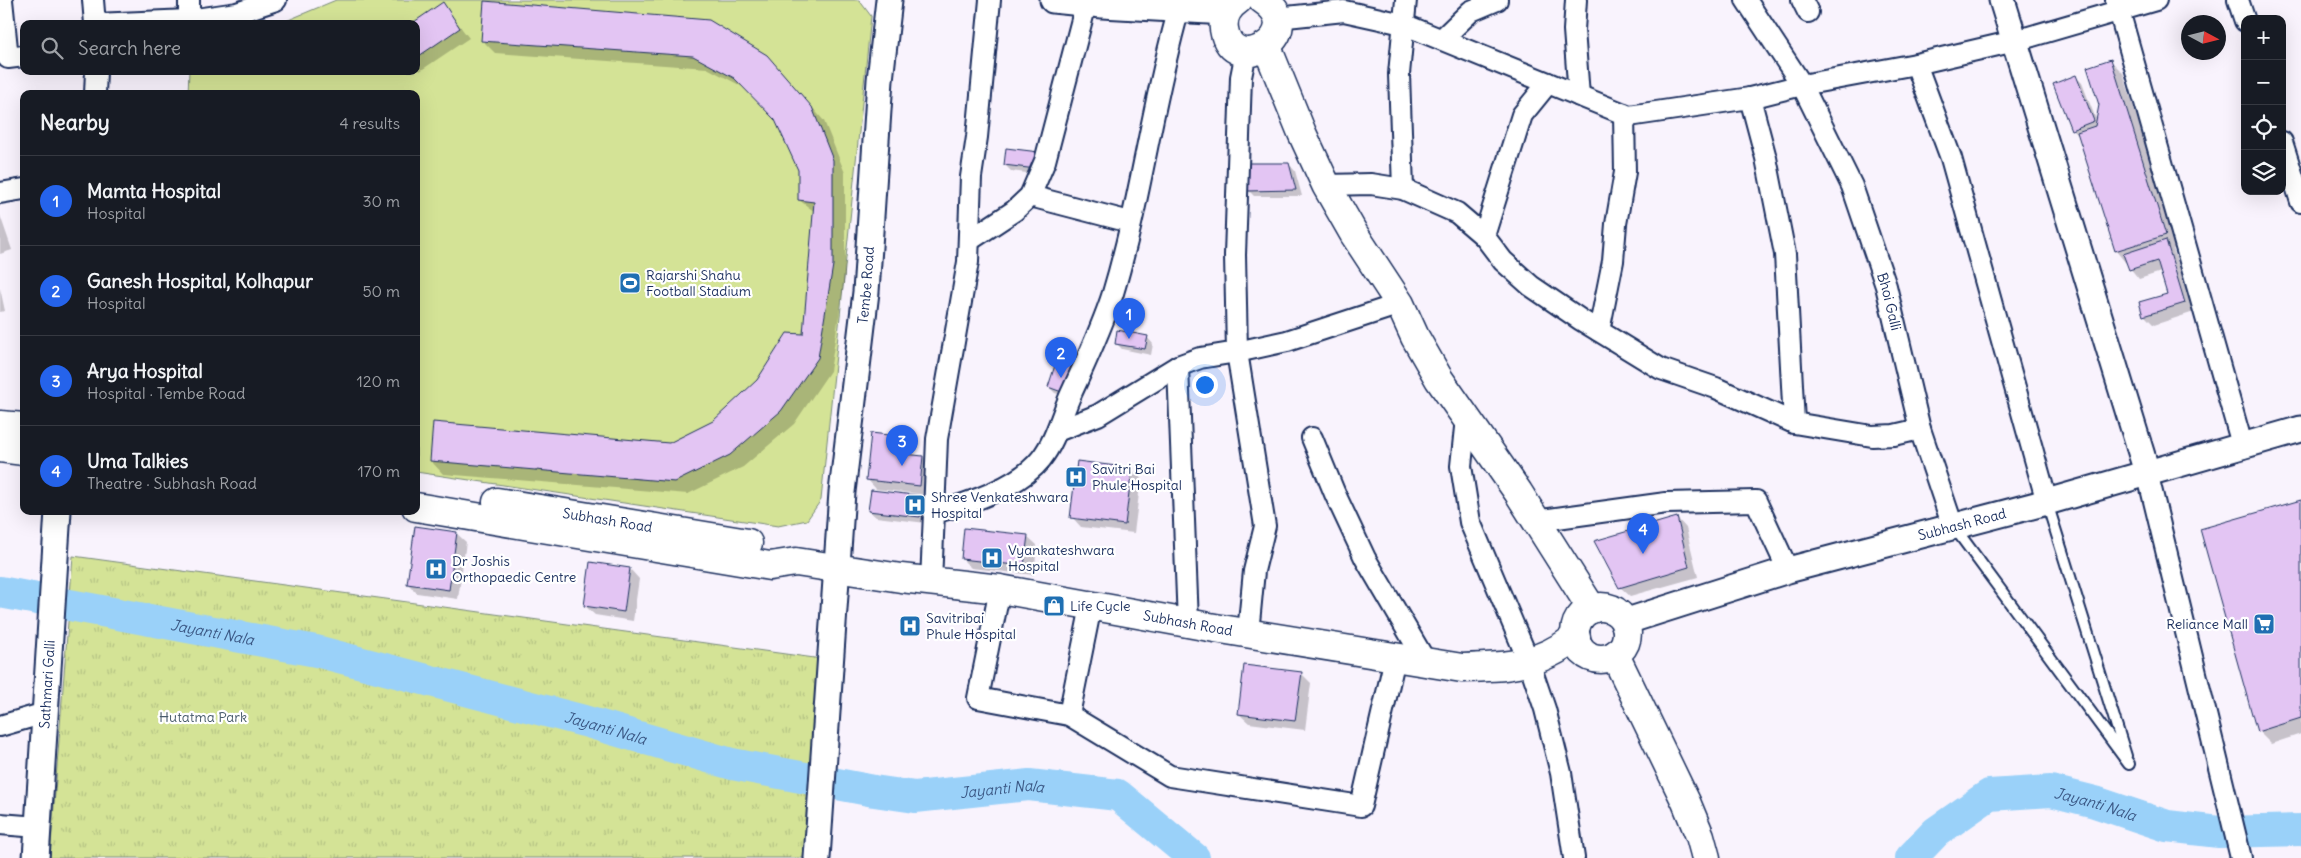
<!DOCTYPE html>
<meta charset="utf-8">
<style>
body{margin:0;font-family:Delius,sans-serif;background:#20242c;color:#f1f3f6}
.controls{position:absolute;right:15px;top:15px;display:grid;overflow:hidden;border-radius:10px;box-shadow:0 5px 20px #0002}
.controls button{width:45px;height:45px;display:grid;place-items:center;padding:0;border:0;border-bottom:1px solid #363941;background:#171b24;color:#f1f3f6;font:25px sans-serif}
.compass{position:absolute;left:2181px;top:15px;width:45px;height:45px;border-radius:50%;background:#171b24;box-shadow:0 5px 20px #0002;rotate:97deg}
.you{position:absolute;left:1204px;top:384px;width:18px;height:18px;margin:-12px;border:4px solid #fff;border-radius:50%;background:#1a73e8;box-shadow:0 0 0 8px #1a73e833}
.badge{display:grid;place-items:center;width:32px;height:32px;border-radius:50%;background:#2563eb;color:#fff;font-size:16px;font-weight:700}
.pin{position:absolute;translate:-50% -41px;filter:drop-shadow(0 1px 2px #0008)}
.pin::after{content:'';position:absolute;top:26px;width:18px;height:15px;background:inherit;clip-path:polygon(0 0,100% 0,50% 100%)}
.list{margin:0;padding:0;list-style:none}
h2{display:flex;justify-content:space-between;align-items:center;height:65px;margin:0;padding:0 20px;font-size:21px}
h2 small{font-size:16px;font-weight:400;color:#9ea1a6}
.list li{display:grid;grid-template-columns:32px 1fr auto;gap:15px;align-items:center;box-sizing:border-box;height:90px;padding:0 20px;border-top:1px solid #363941}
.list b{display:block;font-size:19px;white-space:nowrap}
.list p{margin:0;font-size:16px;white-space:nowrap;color:#9ea1a6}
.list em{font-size:16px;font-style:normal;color:#9ea1a6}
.icon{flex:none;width:28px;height:28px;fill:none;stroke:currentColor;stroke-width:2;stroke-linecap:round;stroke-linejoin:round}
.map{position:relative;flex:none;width:2301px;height:858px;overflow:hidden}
.search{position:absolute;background:#171b24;box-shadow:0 5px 20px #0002;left:20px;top:20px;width:400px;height:55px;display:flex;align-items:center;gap:12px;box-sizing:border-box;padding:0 18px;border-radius:10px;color:#9ea1a6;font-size:19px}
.panel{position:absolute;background:#171b24;box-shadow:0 5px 20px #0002;left:20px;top:90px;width:400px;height:425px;border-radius:10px}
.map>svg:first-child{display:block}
.green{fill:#d4e396;stroke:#78897a}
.park{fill:url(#park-tufts);stroke:#78897a}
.shadow{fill:#0003}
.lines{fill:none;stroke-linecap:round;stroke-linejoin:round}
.river{stroke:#9ad1f9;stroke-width:32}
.building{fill:#e3c5f3;stroke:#1b2f5e}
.service-casing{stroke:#1b2f5e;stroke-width:14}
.minor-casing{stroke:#1b2f5e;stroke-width:24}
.tertiary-casing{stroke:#1b2f5e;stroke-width:29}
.secondary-casing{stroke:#1b2f5e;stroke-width:31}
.service{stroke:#fff;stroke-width:10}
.minor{stroke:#fff;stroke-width:20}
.tertiary{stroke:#fff;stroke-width:25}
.secondary{stroke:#fff;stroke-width:28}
.labels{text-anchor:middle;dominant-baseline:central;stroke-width:4.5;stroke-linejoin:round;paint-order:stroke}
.poi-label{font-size:14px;fill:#1b2f5e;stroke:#fff;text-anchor:start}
.street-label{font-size:14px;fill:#1b2f5e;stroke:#fff}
.park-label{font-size:14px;fill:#495c6c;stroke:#fff}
.water-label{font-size:15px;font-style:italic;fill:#3b5885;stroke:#fff}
</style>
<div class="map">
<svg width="2301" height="858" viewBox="0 0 2301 858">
<defs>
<pattern id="park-tufts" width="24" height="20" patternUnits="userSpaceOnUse" patternTransform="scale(1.25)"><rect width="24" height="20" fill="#d4e396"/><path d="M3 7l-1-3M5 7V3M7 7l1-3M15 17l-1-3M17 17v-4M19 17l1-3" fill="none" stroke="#b5c384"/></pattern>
</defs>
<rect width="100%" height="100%" fill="#f9f3fd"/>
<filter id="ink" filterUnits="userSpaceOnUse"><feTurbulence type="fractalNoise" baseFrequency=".02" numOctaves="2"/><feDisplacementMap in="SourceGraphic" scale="10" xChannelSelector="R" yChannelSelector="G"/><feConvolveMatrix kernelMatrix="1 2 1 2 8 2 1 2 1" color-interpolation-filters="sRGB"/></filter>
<g filter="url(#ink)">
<!-- green -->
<path class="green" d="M336,0h523l12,16 -50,484 -14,20 -29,6 -362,-54v-378h-228l1,-23h227v-47h-148l18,-3z"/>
<!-- park -->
<path class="park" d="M73,556l756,104 -12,198h-767z"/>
<!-- shadow -->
<path class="shadow" d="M485,2l294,67 45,52 21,52v105l-15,93 -36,53 -51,43 -55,27 -245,-20 -12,-13 238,-17 45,-22 91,-87 10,-123 -16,-12v-30l-23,-50 -29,-31 -40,-21 -212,-15 -13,-13z
M442,3l27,35 -49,33 -4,-4v-43z
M2111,61l12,12 55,174 -5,2 21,63 -40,13 -10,-10 24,-21 -7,-22 -22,7 -23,-28 -38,-116 -6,-6 4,-52 6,6 15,39z
M1007,149l35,26 -31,-4 -6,-6z
M1289,164l6,7 7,25h-48l-6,-6z
M0,215l12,35 -12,4z
M0,288l5,23 -5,1z
M1147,337l6,7 -2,11 -29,-6 -6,-6z
M1059,358l17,42 -21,-7 -6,-6z
M897,438l9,9 -1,8 18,2 9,10 -3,28 -53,-6 -9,-10z
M1131,469l10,9 -7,55 -53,-6 -9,-10z
M922,497l6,6 -2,20 -50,-6 -7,-6z
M2301,501v233l-30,10 -13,-13z
M1677,518l9,10 12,49 -68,19 -10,-9z
M456,533l10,9 -8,57 -41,-6 -9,-9z
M1027,536l10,9 -3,30 -63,-7 -9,-9z
M630,569l9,10 -6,42 -38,-6 -10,-9z
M1301,673l10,10 -6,47 -56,-7 -10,-9z"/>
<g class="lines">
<!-- river -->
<g class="river">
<path id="s1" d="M0,592l316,59 268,70 148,43 142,27 41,6 114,-12 89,10 76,63"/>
<path id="s2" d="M1911,858l25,-26 53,-37 62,-4 44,11 72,24 52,6 82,-2"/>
</g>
</g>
<!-- building -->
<path class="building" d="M484,1l225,19 58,35 45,52 21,53v105l-15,93 -37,53 -51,44 -55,27 -245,-21 3,-39 236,21 44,-22 44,-41 30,-47 16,1 11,-132 -16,-2v-30l-23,-50 -41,-42 -41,-22 -212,-15z
M443,2l17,26 -44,30v-34h-5z
M2111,59l55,176 -51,16 -38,-119 18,-6 4,-21 -12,-38z
M2076,75l18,46 -23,9 -18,-46z
M1006,148l33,4 -3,17 -32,-4z
M1246,163h43l7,27 -49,1z
M2166,240l19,63 -42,13 -4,-14 28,-8 -10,-33 -28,9 -6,-16z
M1117,330l31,6 -3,13 -30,-5z
M1058,356l22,8 -10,31 -22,-8z
M871,433l26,3 -2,17 28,3 -3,30 -54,-6z
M1077,461l55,7 -7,57 -55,-7z
M871,490l52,6 -3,21 -52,-6z
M2301,500v218l-44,14 -57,-203z
M1677,517l12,50 -70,21 -25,-47z
M415,526l42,6 -8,58 -42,-6z
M964,528l64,7 -4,31 -63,-7z
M590,562l40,6 -6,44 -40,-6z
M1244,665l58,7 -7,49 -57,-7z"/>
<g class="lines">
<!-- service casing -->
<g class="service-casing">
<path id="service" d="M2047,503l79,253
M1954,527l175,237"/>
</g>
<!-- minor casing -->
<g class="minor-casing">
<g id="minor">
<path d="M2,0l6,58 16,-2"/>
<path d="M93,0l2,24 94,-4 48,-7 39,-13"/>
<path d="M189,0v20"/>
<path d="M1576,0l-2,30 5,66"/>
<path id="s3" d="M1746,0l56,85 50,101 34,100 34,143 33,98"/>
<path d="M1802,0l6,12"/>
<path d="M2116,0l127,448"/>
<path d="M2238,0l7,21"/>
<path d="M1277,18l67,-7 59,13 226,92 121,-18 52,-13 114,-21 99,-23 141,-41"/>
<path d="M1443,38l28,-27 26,-11"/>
<path d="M1246,52l-5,25 -6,178 2,97 28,174 -11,45 -6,62"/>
<path d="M1916,64l35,94 96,344"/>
<path d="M95,94l1,-23"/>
<path d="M1750,98l16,60 19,96 9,169"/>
<path d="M2282,142l19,60"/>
<path d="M1326,185l45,-1 32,5 54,24 27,23 19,25 28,25 50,34 80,49 55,19 78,35 78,13 22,-1 26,-6"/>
<path d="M1403,189l-4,-115 7,-74"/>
<path d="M0,193l24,-4"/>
<path d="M1030,196l100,26"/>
<path d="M1484,236l38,-121 26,-32"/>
<path d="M970,240l44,-29 16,-15 15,-35 41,-157"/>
<path d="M1599,331l14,-70 3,-37 9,-52 -1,-58"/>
<path d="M1178,366l10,257"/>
<path d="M1466,418l-5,48 9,56 59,140 16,47 16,64 13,85"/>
<path d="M1057,431l41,-16 80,-49 22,-8 37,-6 50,-11 113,-37"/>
<path d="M1312,438l23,56 30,64 62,106"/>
<path d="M2147,472l94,386"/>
<path d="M934,513l3,-74 31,-177 3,-85 6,-40 13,-137"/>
<path d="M1535,521l131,-18 90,-2 32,69"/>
<path d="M931,582l3,-69c33,-9 85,-26 107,-54 15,-19 20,-43 30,-65 15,-33 31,-66 42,-101 28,-93 39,-191 66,-284"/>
<path d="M1000,589l-22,109 91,17"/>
<path d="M1091,606l-22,109 101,61 191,30 34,-148"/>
<path d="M0,726l45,-13"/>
<path d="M0,824l38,3"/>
</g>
</g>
<!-- tertiary casing -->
<g class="tertiary-casing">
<g id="tertiary">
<path d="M1053,0l49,5 124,7"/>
<path d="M2002,0l145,472"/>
<path id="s4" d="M1624,622l164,-52 259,-68 254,-73"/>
<path id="s5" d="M36,858l22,-347"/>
<path id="s6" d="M817,858l25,-366 24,-200 14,-212 9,-80"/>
</g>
</g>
<!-- secondary casing -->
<g class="secondary-casing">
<g id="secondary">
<path d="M1238,0c-10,7 -16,16 -14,29 8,52 88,4 39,-29"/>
<path d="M1267,47l35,86 24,52 28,49 46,70 15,33 24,42 79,113 74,117"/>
<path d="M0,425l24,2"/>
<path d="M0,448l24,3"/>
<path id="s7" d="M497,502l251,41"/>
<path id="s8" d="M416,507l354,59 26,-4 105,16 99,11 215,39 247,40c46,-1 76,-2 114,-31"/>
<circle cx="1601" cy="633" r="26"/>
<path d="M1615,655l71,147 14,34 6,22"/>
</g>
</g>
<!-- service -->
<use href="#service" class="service"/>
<!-- minor -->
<use href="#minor" class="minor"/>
<!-- tertiary -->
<use href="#tertiary" class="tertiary"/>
<!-- secondary -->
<use href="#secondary" class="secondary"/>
</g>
</g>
<!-- icons -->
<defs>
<g id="stadium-square" transform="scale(1.125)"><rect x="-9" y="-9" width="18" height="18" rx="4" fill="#1f6fb2" stroke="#fff"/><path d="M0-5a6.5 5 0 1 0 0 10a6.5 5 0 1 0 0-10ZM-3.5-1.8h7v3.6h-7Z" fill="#fff"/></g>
<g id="hospital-square" transform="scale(1.125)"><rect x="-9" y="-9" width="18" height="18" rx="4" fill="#1f6fb2" stroke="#fff"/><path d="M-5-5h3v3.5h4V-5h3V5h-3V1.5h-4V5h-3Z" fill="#fff"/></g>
<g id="shop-square" transform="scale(1.125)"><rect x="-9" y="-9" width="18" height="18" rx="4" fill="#1f6fb2" stroke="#fff"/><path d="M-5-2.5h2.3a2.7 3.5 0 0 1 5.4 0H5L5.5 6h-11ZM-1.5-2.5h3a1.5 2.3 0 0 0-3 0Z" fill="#fff"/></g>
<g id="supermarket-square" transform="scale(1.125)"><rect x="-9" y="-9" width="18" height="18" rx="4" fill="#1f6fb2" stroke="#fff"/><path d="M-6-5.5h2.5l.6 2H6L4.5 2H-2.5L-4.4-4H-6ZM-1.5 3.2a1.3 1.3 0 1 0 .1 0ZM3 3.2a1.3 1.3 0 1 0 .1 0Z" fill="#fff"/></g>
</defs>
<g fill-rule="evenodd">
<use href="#stadium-square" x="630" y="283"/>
<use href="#hospital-square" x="1076" y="477"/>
<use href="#hospital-square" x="915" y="505"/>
<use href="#hospital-square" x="992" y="558"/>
<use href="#hospital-square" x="436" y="569"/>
<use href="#shop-square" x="1054" y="606"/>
<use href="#supermarket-square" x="2264" y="624"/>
<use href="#hospital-square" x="910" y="626"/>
</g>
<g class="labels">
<!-- poi labels -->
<g class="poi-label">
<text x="646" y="275">Rajarshi Shahu<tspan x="646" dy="16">Football Stadium</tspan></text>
<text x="1092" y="469">Savitri Bai<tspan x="1092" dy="16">Phule Hospital</tspan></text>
<text x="931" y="497">Shree Venkateshwara<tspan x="931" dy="16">Hospital</tspan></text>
<text x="1008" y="550">Vyankateshwara<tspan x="1008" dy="16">Hospital</tspan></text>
<text x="452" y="561">Dr Joshis<tspan x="452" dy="16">Orthopaedic Centre</tspan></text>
<text x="1070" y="606">Life Cycle</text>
<text x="926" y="618">Savitribai<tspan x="926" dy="16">Phule Hospital</tspan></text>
<text x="2248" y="624" text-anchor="end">Reliance Mall</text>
</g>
<!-- street labels -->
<g class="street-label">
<text stroke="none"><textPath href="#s6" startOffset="575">Tembe Road</textPath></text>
<text stroke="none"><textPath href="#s3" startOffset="336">Bhoi Galli</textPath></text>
<text stroke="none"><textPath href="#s7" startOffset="112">Subhash Road</textPath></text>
<text stroke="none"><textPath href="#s4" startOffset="352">Subhash Road</textPath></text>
<text stroke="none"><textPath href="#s8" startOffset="782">Subhash Road</textPath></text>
<text stroke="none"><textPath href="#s5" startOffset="174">Sathmari Galli</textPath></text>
</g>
<!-- park labels -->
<g class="park-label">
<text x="203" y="717">Hutatma Park</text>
</g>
<!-- water labels -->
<g class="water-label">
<text stroke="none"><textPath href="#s1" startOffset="216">Jayanti Nala</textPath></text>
<text stroke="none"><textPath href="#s1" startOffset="621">Jayanti Nala</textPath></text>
<text stroke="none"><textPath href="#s1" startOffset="1026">Jayanti Nala</textPath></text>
<text stroke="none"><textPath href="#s2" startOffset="209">Jayanti Nala</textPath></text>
</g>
</g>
</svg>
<div class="controls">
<button>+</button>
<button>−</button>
<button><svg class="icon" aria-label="locate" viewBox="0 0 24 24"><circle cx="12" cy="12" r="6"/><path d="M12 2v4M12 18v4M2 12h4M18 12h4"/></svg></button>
<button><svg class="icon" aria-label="layers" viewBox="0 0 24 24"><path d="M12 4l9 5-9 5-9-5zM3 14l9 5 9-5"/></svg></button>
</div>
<svg class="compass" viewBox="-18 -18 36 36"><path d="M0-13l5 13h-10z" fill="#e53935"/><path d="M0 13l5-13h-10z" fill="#9ea1a6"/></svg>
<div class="you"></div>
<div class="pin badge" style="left:1129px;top:339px">1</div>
<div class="pin badge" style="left:1061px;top:378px">2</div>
<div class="pin badge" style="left:902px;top:466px">3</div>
<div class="pin badge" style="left:1643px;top:554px">4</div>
<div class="search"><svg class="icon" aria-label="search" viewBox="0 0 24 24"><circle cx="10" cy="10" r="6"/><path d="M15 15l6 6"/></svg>Search here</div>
<section class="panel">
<h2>Nearby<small>4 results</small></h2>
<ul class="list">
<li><span class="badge">1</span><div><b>Mamta Hospital</b><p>Hospital</p></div><em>30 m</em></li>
<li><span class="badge">2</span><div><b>Ganesh Hospital, Kolhapur</b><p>Hospital</p></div><em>50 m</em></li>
<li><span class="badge">3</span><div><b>Arya Hospital</b><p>Hospital · Tembe Road</p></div><em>120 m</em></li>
<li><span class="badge">4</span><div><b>Uma Talkies</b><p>Theatre · Subhash Road</p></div><em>170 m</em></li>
</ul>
</section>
</div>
